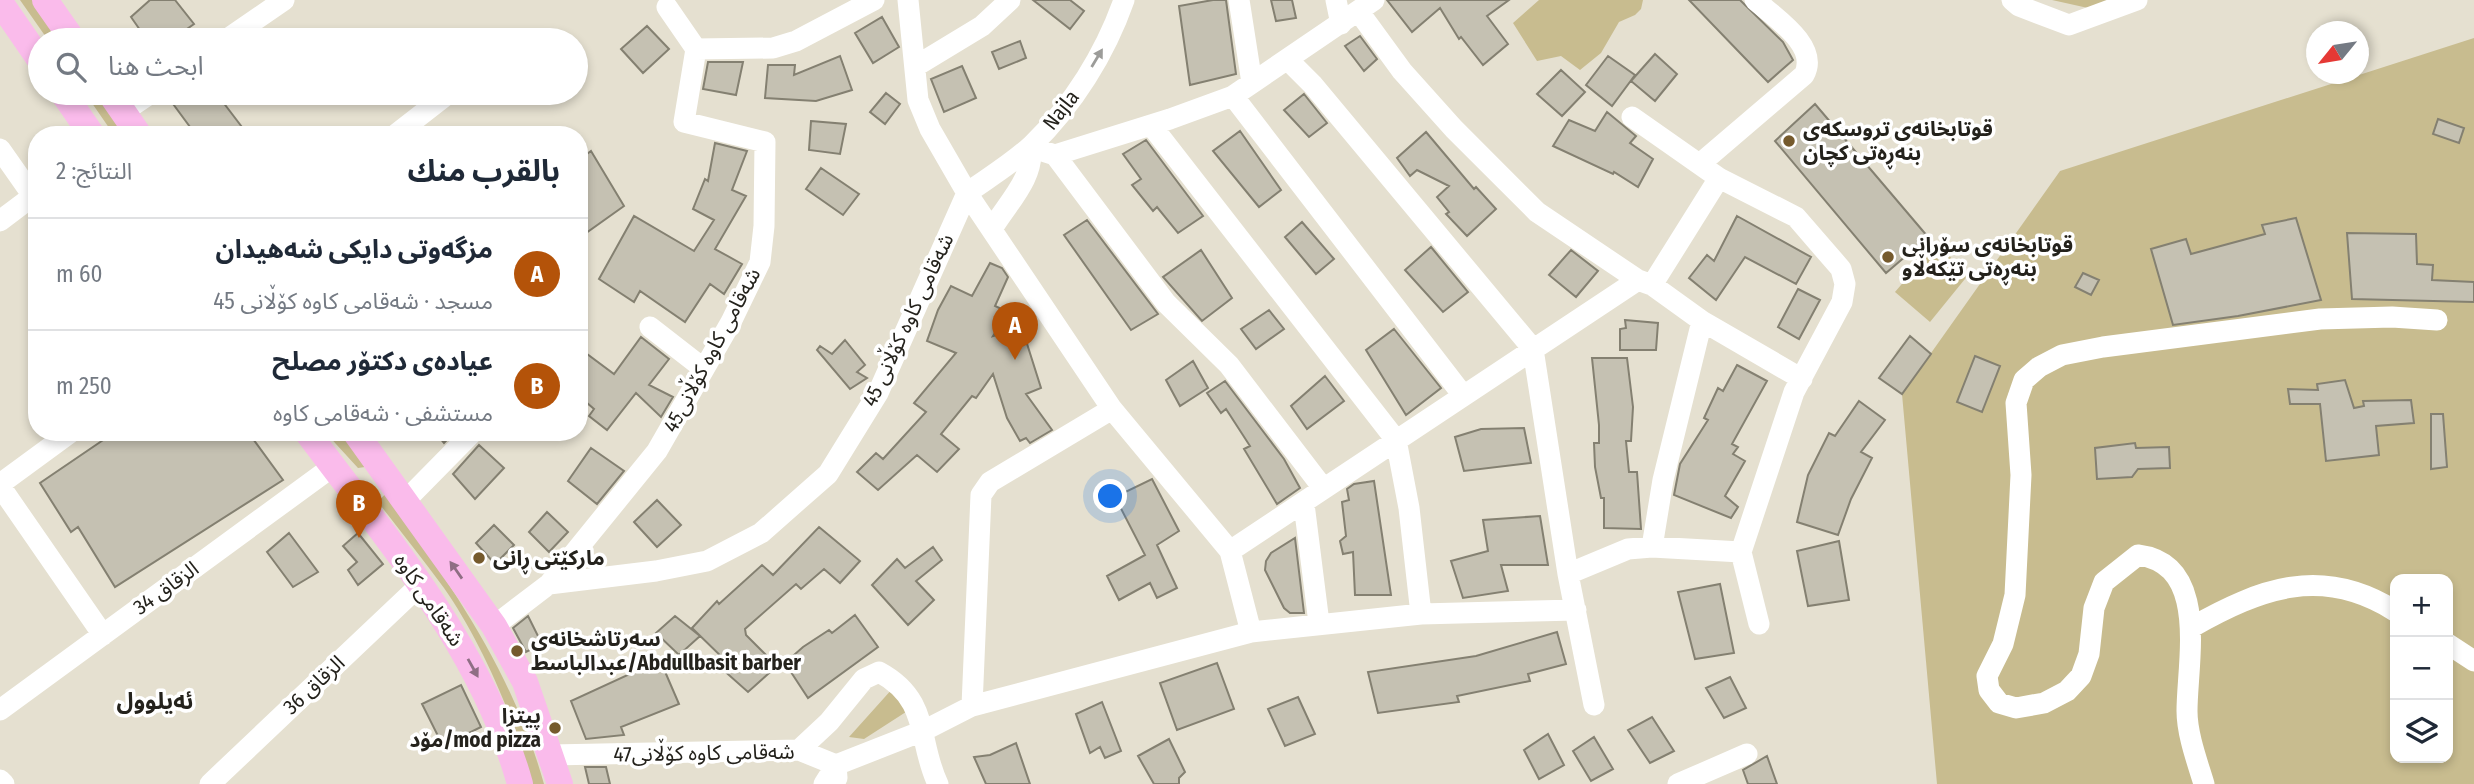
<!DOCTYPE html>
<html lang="ar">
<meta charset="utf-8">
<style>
body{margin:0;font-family:"Fira Sans Condensed","Noto Sans Arabic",sans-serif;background:#f2f2f3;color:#1f2937;direction:rtl}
.controls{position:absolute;right:21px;bottom:21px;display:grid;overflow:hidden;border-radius:14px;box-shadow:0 4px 10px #0003}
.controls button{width:63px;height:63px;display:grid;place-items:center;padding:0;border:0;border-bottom:2px solid #e0e1e3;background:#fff;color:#1f2937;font:35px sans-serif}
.compass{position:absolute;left:2306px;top:21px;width:63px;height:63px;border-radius:50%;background:#fff;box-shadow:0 4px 10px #0003;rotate:240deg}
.you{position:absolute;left:1111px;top:497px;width:24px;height:24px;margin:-18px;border:5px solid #fff;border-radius:50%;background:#1a73e8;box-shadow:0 0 0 10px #1a73e833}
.badge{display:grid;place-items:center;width:46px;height:46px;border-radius:50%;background:#b45309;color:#fff;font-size:23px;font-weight:700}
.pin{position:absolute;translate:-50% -58px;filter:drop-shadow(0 2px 4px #0008)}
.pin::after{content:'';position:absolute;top:37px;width:24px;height:21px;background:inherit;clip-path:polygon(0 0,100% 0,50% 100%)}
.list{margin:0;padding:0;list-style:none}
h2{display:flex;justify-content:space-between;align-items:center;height:91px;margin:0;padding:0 28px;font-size:30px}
h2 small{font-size:23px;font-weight:400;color:#747a83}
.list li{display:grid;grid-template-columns:46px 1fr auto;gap:21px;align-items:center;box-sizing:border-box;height:112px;padding:0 28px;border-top:2px solid #e0e1e3}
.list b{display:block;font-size:26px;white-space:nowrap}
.list p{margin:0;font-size:23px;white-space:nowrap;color:#747a83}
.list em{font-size:23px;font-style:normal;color:#747a83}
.icon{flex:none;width:38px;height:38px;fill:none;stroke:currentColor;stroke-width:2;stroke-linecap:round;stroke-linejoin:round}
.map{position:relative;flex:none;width:2474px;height:784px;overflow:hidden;direction:ltr}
.search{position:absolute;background:#fff;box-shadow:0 4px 10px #0003;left:28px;top:28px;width:560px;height:77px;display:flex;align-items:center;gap:18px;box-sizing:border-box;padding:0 24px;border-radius:38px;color:#747a83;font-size:26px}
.panel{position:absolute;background:#fff;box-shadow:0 4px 10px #0003;left:28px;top:126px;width:560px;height:315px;border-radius:28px;direction:rtl}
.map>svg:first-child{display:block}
.green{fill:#c8bc8f;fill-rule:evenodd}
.building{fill:#c5c1b2;stroke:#848071;stroke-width:2}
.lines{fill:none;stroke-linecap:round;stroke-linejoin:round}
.minor{stroke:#fff;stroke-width:21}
.major{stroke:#fabbeb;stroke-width:26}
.oneway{fill:#9c9c99}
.oneway2{fill:#8f6e84}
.poi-dot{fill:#755a2d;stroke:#fff;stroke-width:2.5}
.labels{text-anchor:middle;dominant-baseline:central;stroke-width:7;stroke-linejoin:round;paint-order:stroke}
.street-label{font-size:21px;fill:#24221c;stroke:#fff}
.poi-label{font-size:21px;font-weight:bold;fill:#24221c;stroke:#fff;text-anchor:start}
.neighbourhood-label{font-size:23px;font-weight:bold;fill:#24221c;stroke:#fff}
</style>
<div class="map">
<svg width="2474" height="784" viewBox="0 0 2474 784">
<rect width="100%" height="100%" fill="#e5e0d0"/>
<!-- green -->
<path class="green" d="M20,0h14l29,40h-15z
M1539,0h104l-2,9 -6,6 -16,7 -18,31 -21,17 -19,-14 -24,5 -24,-38z
M2052,0h70l-16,12z
M2474,38v746h-537l-35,-390 158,-223zM2395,579h53v179h-53z
M85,93h13l28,42h-12z
M1936,244l33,30 -39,48 -35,-30z
M325,432h16l26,31 -2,4 -7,1z
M386,493c67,96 126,177 158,291h-12c-15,-61 -52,-145 -88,-196 -21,-29 -44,-57 -66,-86z
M893,688l16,22 -45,29 -15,-2z"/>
<!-- building -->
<path class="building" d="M150,0h25l19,24 -23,16h-24l-16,-23z
M1033,0h37l14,11 -14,18z
M1213,0h13l10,74 -46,11 -11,-79z
M1271,0h21l4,18 -20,3z
M1387,0h122l-22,16 21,28 -25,21 -22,-28 -2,2 -19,-31 -28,24z
M1689,0h51l43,42 10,18 -25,22z
M882,17l17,30 -26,16 -18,-30z
M647,26l22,23 -26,24 -22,-24z
M1360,36l17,23 -13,12 -19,-25z
M1020,41l6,17 -27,11 -7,-17z
M1655,54l22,20 -22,27 -24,-20z
M840,56l12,34 -36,11 -51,-3 3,-33h27l-1,10z
M1608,56l27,19 -23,31 -26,-21z
M708,62h35l-7,33 -33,-6z
M962,66l14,32 -32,14 -13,-33z
M1561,70l24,22 -23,24 -25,-22z
M165,93h51l32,42h-52z
M886,93l14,11 -15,20 -15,-12z
M1304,94l23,29 -18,14 -25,-27z
M1815,104l113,133 -42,36 -111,-132z
M1607,112l29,24 -6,7 23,16 -15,28 -24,-15 -1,2 -60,-28 16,-26 26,11z
M2438,119l26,9 -5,15 -26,-9z
M811,121l35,3 -6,30 -31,-4z
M1240,131l41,59 -22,17 -46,-56z
M1426,132l48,57 2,-2 20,22 -29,27 -21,-22 3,-2 -12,-15 12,-11 -32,-16 -7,6 -13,-18z
M1146,140l57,76 -25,17 -21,-26 -4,4 -21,-26 9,-6 -18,-25z
M715,143l32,8 -15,39 14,6 -31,53 27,15 -18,30 -14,-10 -25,38 -45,-31 -6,11 -35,-23 35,-63 60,35 20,-31 -21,-11 12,-30 3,2z
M591,151l33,55 -45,32v-78z
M821,168l38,26 -16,21 -37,-26z
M1737,216l74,41 -15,27 -51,-27 -29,43 -27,-22 18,-23 7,6z
M2296,218l25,82 -83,16 -65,9 -22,-76 35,-10 5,15 74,-20 -3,-9z
M1087,220l71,94 -27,16 -67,-95z
M1302,222l32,37 -18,15 -31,-37z
M2347,233l69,1 1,30 16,1 -1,15 42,2v20l-122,-3z
M1431,247l37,45 -25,20 -38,-42z
M1201,250l31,48 -30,23 -39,-44z
M1571,250l27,21 -22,26 -27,-22z
M990,263l12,5 6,9 -13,29 13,6 -15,24 29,-8 19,60 -15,6 26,36 -22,13 -4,-5 -6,3 -13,-23 -14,-44 -17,24 -4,-2 -31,38 18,15 -22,23 -20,-17 -39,35 -21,-18 19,-19 7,6 43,-47 -12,-9 42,-50 -29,-12 11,-31 13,-24 21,10z
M2083,273l16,7 -8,15 -16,-8z
M1798,289l22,11 -21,39 -21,-12z
M1269,310l15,19 -28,20 -15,-20z
M1625,320l33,3 -2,27h-36v-21l6,-1z
M1394,329l47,59 -35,27 -40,-65z
M1910,336l21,18 -29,40 -23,-16z
M641,337l28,22 -20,26 24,12 -12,20 -25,-24 -29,37 -18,-14 5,-7 -15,-13v-48l35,26z
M845,340l20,25 -8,7 10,6 -17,11 -33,-39 3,-4 12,8z
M1975,356l25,10 -18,46 -25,-10z
M1592,358h35l6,49 -2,34h-5l3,31h8l4,57 -37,-1v-30h-3l-6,-31 -1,-24h5v-18z
M1193,361l15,27 -28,18 -14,-26z
M1737,365l30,16 -35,63 6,3 -5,7 12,7 -20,35 13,11 -7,11 -57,-23 6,-31 28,-44 -4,-2 14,-30 5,3z
M1325,376l19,25 -37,28 -16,-23z
M2345,380l9,28 10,-2 -1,-5 48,-1 3,23 -38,3 3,29 -53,6 -6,-57h-30l-2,-15 30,1 -1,-6z
M1225,381l59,78 16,29 -23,16 -33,-55 6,-3 -24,-37 -5,4 -14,-20z
M1859,401l26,19 -24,32 11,6 -21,41 -13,36 -41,-13 11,-47 21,-42 6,3z
M2431,414h12l4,53 -16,2z
M1524,428l7,35 -67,8 -9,-34 26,-8z
M115,432h133l35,48 -168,107 -37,-60 -7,5 -31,-49z
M435,432h19l-10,11z
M2135,443l1,5 33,-1 1,21 -32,1 -6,8 -35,2 -2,-31z
M479,445l25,23 -29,31 -22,-25z
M591,448l33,23 -27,33 -29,-23z
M1152,479l27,52 -22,14 20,43 -20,10 -7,-15 -31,17 -12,-24 38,-21 -30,-58z
M1374,481l17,114h-36l-2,-43 -10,2 -3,-13 6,-5 -4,-34 7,-2 -2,-11 7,-5z
M657,500l24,25 -24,22 -23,-25z
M547,512l21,20 -19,20 -20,-20z
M1540,516l8,49h-47l7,26 -45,7 -12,-37 37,-10 -5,-31z
M494,525l20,20 -19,19 -19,-21z
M819,527l41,34 -20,22 -16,-14 -23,20 -5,-5 -51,45 1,6 31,31 -29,26 -27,-24 6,-6 -35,-34 25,-27 2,3 43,-39 11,10z
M289,533l29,39 -25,15 -26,-35z
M358,533l25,31 -25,21 -10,-15 9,-8 -14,-16z
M1295,538l9,75h-14l-6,-5 -19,-38 1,-9 5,-8z
M1839,541l10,59 -41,6 -11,-55z
M933,547l9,13 -26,21 18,19 -26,25 -36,-40 25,-26 8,9z
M1720,584l14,69 -39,6 -17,-67z
M855,615l23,32 -70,51 -23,-35 18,-16 26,-17 3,3z
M528,616l14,28 -16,8 -13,-24z
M675,616l25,20 -21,19 -23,-22z
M1557,632l9,32 -38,10 2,7 -73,15 2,6 -81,11 -10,-41 108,-16z
M660,660l19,44 -58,23 3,8 -38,4 -15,-38z
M1217,663l17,46 -57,21 -17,-47z
M1730,677l16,31 -22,10 -18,-30z
M461,685l20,42 -38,19 -21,-42z
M1298,697l17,37 -30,12 -17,-37z
M1102,702l19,49 -16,7 -5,-11 -10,6 -14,-39z
M1652,717l22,34 -24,12 -22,-33z
M1548,734l16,31 -25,14 -15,-29z
M1594,737l19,32 -22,12 -18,-30z
M1169,739l16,33 -6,6v6h-25l-16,-28z
M1016,743l14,41h-44l-12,-27 16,-2z
M1767,756l10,28h-29l-5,-14z
M585,767h21l4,17h-21z"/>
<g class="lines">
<!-- minor -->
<path class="minor" d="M908,0l10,100 12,29 37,64c21,-15 46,-30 65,-48 41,-40 73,-91 92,-145
M1239,0l13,83
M1336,0l5,24
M2012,0l7,6 50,19 68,-25
M667,7l29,42
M1359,12l43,59 52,58 83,83 101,68 14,5 50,36 100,58
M226,40l58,-40
M1288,60l25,25 220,264 35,225 26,131
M916,66l66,-40 28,-26
M1233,96l229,298
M123,112l28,-19
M1632,117l87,61 77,39 45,52 4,15 -3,18 -48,90 -53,160
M1151,125l245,315 13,68 12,106
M395,135l54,-42
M0,149l33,47
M1055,155l115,-36 63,-23 141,-96
M1701,163l103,-88c16,-29 -30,-58 -49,-75
M0,221l37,-28
M992,229c14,-24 44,-53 38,-82l25,8 111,148 63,62 94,123
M1652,285l67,-107
M650,327l54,42
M0,484l71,-52
M0,486l103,149
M406,500l67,-68
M1304,504l15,119
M1652,547l11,-67 39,-159
M1230,551l408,-271
M1568,574l60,-25 24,-2 89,5 18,72
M549,584l107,-13 51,-10 54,-28 67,-59 50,-81 89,-200 145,216
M494,626l55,-42 108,-133 74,-129 29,-60 4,-36 1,-84 -81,-20 12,-73 77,-1 23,-7 78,-41
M2192,627c69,-39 130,-62 203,-16
M2448,644l26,17
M972,706l9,-211 9,-13 122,-73 118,142 21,81
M0,710l332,-243
M799,750l30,-28 35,-43 15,-7c52,28 38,69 59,112
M551,755l248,-5 37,15 1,13
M0,780l4,4
M210,784l209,-198
M824,784l12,-19 89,-35 47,-24 279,-74 170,-18 155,-4
M1678,784l69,-30
M2204,784c-7,-23 -17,-50 -17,-73 0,-49 23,-147 -49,-156l-34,27 -10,26 -5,46 -8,22 -14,15 -23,12 -28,5 -17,-5 -10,-13 -2,-14 16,-32 12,-49 6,-120 -5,-72 8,-23 15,-13 23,-12 41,-8 217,-28 72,-2 45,3"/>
<!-- major -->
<path class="major" d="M45,0l28,40
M0,2l40,58
M63,93l29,42
M110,93l29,42
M307,432c82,110 176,218 213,352
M355,432l139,194 31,56 35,102"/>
</g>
<!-- one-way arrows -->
<defs><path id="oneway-solid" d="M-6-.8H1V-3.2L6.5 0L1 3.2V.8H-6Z" transform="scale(1.75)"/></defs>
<use class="oneway" href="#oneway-solid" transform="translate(1097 58) rotate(-59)"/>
<g class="oneway2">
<use href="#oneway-solid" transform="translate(456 570) rotate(-125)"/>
<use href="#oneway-solid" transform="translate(473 668) rotate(61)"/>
</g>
<!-- markers -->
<g class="poi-dot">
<circle cx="1789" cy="141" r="7"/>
<circle cx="1888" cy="257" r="7"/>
<circle cx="479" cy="558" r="7"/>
<circle cx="517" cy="651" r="7"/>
<circle cx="555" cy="728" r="7"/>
</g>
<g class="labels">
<!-- street labels -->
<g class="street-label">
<text transform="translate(1061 110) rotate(-52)">Najla</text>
<text transform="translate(908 320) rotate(-65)">شەقامی کاوە کۆڵانی 45</text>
<text transform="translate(712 350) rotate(-62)">شەقامی کاوە کۆڵانی45</text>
<text transform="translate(166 588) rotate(-36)">الزقاق 34</text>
<text transform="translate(429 600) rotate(56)">شەقامی کاوە</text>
<text transform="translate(314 685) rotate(-43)">الزقاق 36</text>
<text transform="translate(704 753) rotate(-1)">شەقامی کاوە کۆڵانی47</text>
</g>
<!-- poi labels -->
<g class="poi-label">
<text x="1803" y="129">قوتابخانەی تروسکەی<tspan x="1803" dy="24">بنەڕەتی کچان</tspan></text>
<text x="1902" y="245">قوتابخانەی سۆرانی<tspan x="1902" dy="24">بنەڕەتی تێکەڵاو</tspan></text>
<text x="493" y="558">مارکێتی ڕانی</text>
<text x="531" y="639">سەرتاشخانەی<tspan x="531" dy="24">عبدالباسط/Abdullbasit barber</tspan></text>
<text x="541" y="716" text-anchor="end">پیتزا<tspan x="541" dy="24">مۆد/mod pizza</tspan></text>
</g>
<!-- neighbourhood labels -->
<g class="neighbourhood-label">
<text x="155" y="701">ئەیلوول</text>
</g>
</g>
</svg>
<div class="controls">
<button>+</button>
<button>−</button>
<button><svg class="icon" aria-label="layers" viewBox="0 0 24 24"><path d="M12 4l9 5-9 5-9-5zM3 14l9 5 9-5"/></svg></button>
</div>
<svg class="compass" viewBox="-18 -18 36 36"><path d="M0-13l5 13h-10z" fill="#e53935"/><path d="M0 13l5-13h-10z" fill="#747a83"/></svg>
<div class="you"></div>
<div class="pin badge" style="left:1015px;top:360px">A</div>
<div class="pin badge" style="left:359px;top:538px">B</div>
<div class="search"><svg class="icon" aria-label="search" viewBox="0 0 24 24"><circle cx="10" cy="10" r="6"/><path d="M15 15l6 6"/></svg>ابحث هنا</div>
<section class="panel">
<h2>بالقرب منك<small>النتائج: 2</small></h2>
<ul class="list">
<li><span class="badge">A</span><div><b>مزگەوتی دایکی شەهیدان</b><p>مسجد · شەقامی کاوە کۆڵانی 45</p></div><em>60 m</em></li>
<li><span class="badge">B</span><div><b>عیادەی دکتۆر مصلح</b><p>مستشفى · شەقامی کاوە</p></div><em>250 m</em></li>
</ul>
</section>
</div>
